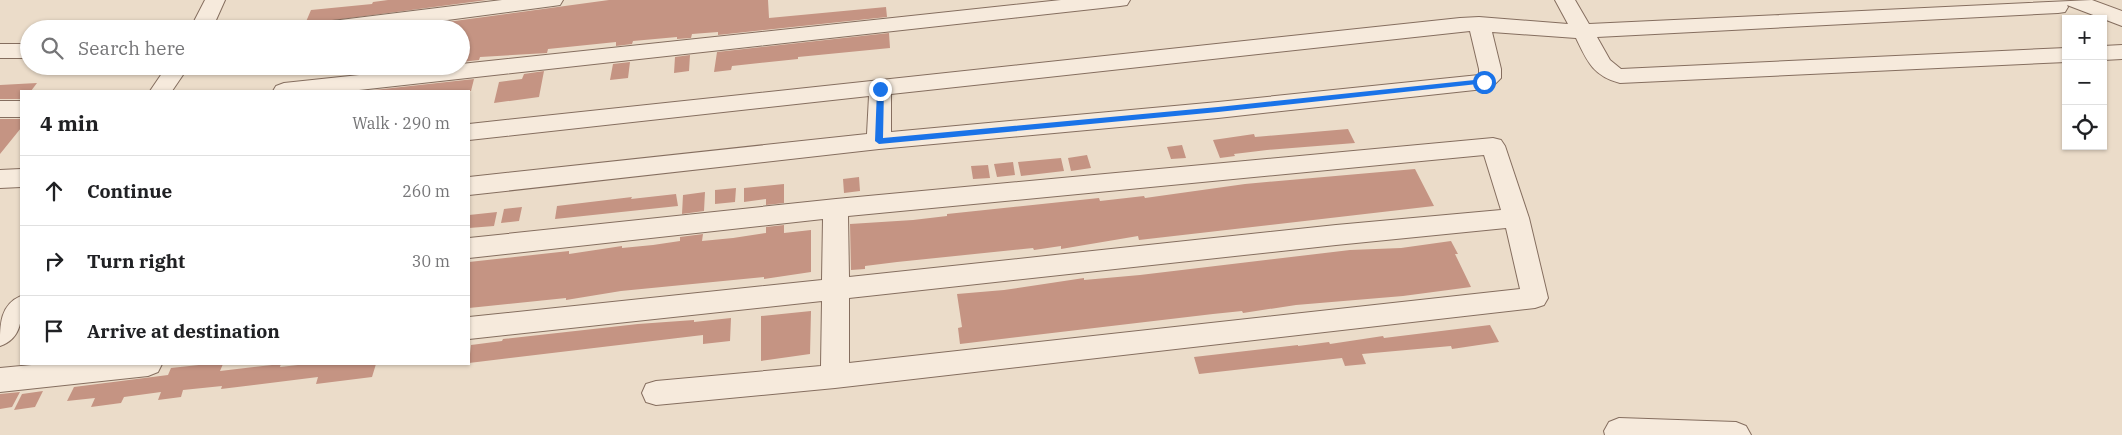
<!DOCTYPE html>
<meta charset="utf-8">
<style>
body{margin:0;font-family:"IBM Plex Serif",serif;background:#f2f2f2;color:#202124}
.controls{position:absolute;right:15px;top:15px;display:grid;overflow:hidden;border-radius:0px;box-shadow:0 1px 4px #0004}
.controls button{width:45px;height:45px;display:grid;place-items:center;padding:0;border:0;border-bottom:1px solid #e0e0e0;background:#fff;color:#202124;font:25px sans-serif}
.stop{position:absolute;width:15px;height:15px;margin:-11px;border:4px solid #1a73e8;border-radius:50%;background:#fff}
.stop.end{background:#1a73e8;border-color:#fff;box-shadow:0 1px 5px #0008}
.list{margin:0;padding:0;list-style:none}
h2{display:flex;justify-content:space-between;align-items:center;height:65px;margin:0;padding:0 20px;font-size:21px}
h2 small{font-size:16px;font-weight:400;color:#757577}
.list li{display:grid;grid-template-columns:32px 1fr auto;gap:15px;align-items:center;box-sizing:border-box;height:70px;padding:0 20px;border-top:1px solid #e0e0e0}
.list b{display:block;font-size:19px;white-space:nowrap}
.list em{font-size:16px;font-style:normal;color:#757577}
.icon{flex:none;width:28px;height:28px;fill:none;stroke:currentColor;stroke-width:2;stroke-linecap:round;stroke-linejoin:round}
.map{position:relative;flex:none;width:2122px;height:435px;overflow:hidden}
.search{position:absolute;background:#fff;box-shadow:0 1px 4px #0004;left:20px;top:20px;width:450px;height:55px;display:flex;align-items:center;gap:12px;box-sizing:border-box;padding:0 18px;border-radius:28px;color:#757577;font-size:19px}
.panel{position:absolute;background:#fff;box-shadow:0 1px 4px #0004;left:20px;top:90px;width:450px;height:275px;border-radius:0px}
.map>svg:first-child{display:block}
.building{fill:#c59483}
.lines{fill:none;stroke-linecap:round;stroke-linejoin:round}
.minor-casing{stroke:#856e5f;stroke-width:2}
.minor{fill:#f6eadc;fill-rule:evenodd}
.route{fill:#1a73e8}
</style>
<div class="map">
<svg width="2122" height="435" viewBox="0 0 2122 435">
<rect width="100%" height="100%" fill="#ebdcc9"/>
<!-- building -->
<path class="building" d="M388,0h99l-182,24 6,-14 61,-6 1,-2z
M609,0h159l1,18 117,-11 1,10 -169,18v-3l-26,2 -1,4 -14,1v-2l-44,4 -1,3 -16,2v-4l-68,7 -1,4 -67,4 -1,3 -18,2v-34l-66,1z
M889,33l1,15 -92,9v2l-66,7 -1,4 -17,2 3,-20z
M690,55l-1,16 -15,2 1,-16z
M630,62l-2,16 -18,2 3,-16z
M346,66h78l-77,8z
M544,71l-5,26 -45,6 5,-21 23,-3 2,-5z
M474,79l-3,12h-106z
M37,83l-6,8h-10v8h-21v-14z
M0,119h21v9l-21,26z
M1348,129l7,14 -88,7 -33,4 1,2 -15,2 -7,-18 41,-6 1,3z
M1182,145l4,13 -15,1 -4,-12z
M1087,155l4,13 -20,3 -3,-13z
M1061,158l3,13 -43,5 -3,-14z
M1013,162l2,13 -18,2 -3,-13z
M988,165l2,13 -17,1 -2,-13z
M1415,169l19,37 -295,34 -1,-4 -77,13v-3l-27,4 -1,-2 -136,14 -32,4v3l-14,1 -1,-46 63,-4 34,-4v-2l152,-16 1,3 44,-5 1,2 100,-14z
M859,177l1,14 -16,2 -1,-14z
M784,184v19l-18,2v-6l-22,3v-14z
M736,188l-1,14 -20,2v-14z
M705,192l-1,19 -22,3 1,-19z
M676,194l2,12 -123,13 2,-13 75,-9 -1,2z
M522,207l-3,14 -18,2 3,-14z
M497,212l-3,14 -25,2v-13z
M784,225v8l27,-3v42l-47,7v-2l-143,14 -55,9v-2l-97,10v-46l100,-11v3l53,-8v2l31,-3 27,-4v-4l23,-3 -1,7 31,-3 33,-5v-6z
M1451,241l7,13h-3l16,33 -68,9 -107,9 -53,8 -1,-2 -29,3 -253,30 -2,-16 4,-1 -5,-33 47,-4 80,-12v2l56,-5 210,-25 51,-2z
M811,311l-1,43 -49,7v-45z
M731,318l-1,23 -27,3v-9l-234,28 2,-18 31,-4 1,-2 135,-15 56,-4v2z
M1490,325l9,17 -47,7 -1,-3 -89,8 4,10 -21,2 -3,-8 -143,16 -5,-17 104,-12v1l31,-4 1,2 53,-8 1,2z
M208,364h15l-3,7 61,-7 -1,3 27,-3h69l-4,13 -56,7 2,-7 -97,12 1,-3 -39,4 -2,7 -23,3 3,-8 -37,5 -3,6 -30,4 4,-9 -28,3 7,-14 94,-12 3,-7z
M43,391l-8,16 -21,3 8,-16z
M20,392l-8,15 -12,2v-15z"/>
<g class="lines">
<!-- minor casing -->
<g class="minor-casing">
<path id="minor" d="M205,0h20l-13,29h-22z
M502,0h61l-3,5 -7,1 -174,23h-65l2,-5 8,-2z
M1061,0h69l-3,5 -7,1 -770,85h-77l3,-5 8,-3 160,-17h17v-2z
M1555,0h20l14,24 503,-24 30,11v15l-55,-21 1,2 -3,5 -7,1 -461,24 13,23 11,9 445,-21v14l-446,21c-27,-7 -33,-22 -44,-45l-84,-6 9,37v9l-9,9 -8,2 -266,29 -339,31 -410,46v-18l398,-43 2,-38 -400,44v-16l991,-106 19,-1 89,7zM1470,31l9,38v6l-261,27 -327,30v-38z
M0,44h29v14h-29z
M2122,45v14l-19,1v-14z
M167,66h22l-17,25h-22z
M0,101h21v16h-21z
M1493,138l8,2 4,6 24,72 19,80 -4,7 -9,3 -700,80 -179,17 -10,-3 -4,-9 4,-9 10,-3 165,-15 1,-65 -353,38v-22l353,-37 1,-61 -354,39v-20l367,-39zM1484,155l17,55 -165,15 -487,52 -1,-61zM1506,228l14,61 -671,74v-65l487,-53z
M21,169v18l-21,1v-18z
M21,296c1,21 2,42 -21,50 0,-22 0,-41 21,-50z
M42,364h120l-4,8 -10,4 -148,16v-24z
M1619,418l117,4 10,4 5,9h-146l-1,-4 5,-9z"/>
</g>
<!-- minor -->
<use href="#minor" class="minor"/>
</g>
<!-- route -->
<path class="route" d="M1484,79l3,1v3l-269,29 -339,32 -4,-3 2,-52 3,-3 4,3 -1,49 335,-31z"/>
</svg>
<div class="controls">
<button>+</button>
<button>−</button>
<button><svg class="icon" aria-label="locate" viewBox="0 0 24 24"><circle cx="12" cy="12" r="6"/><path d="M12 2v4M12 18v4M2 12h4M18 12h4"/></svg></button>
</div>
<div class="stop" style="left:1484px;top:82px"></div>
<div class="stop end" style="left:880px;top:89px"></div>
<div class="search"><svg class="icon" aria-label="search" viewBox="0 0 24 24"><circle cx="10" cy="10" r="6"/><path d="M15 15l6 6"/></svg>Search here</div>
<section class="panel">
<h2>4 min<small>Walk · 290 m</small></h2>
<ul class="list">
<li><svg class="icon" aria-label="ahead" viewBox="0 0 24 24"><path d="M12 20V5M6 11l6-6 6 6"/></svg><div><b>Continue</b></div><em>260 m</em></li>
<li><svg class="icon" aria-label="right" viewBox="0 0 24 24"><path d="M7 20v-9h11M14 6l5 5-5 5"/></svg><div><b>Turn right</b></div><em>30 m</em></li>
<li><svg class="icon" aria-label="arrive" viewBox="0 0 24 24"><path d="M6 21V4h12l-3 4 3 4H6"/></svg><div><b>Arrive at destination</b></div></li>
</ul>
</section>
</div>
